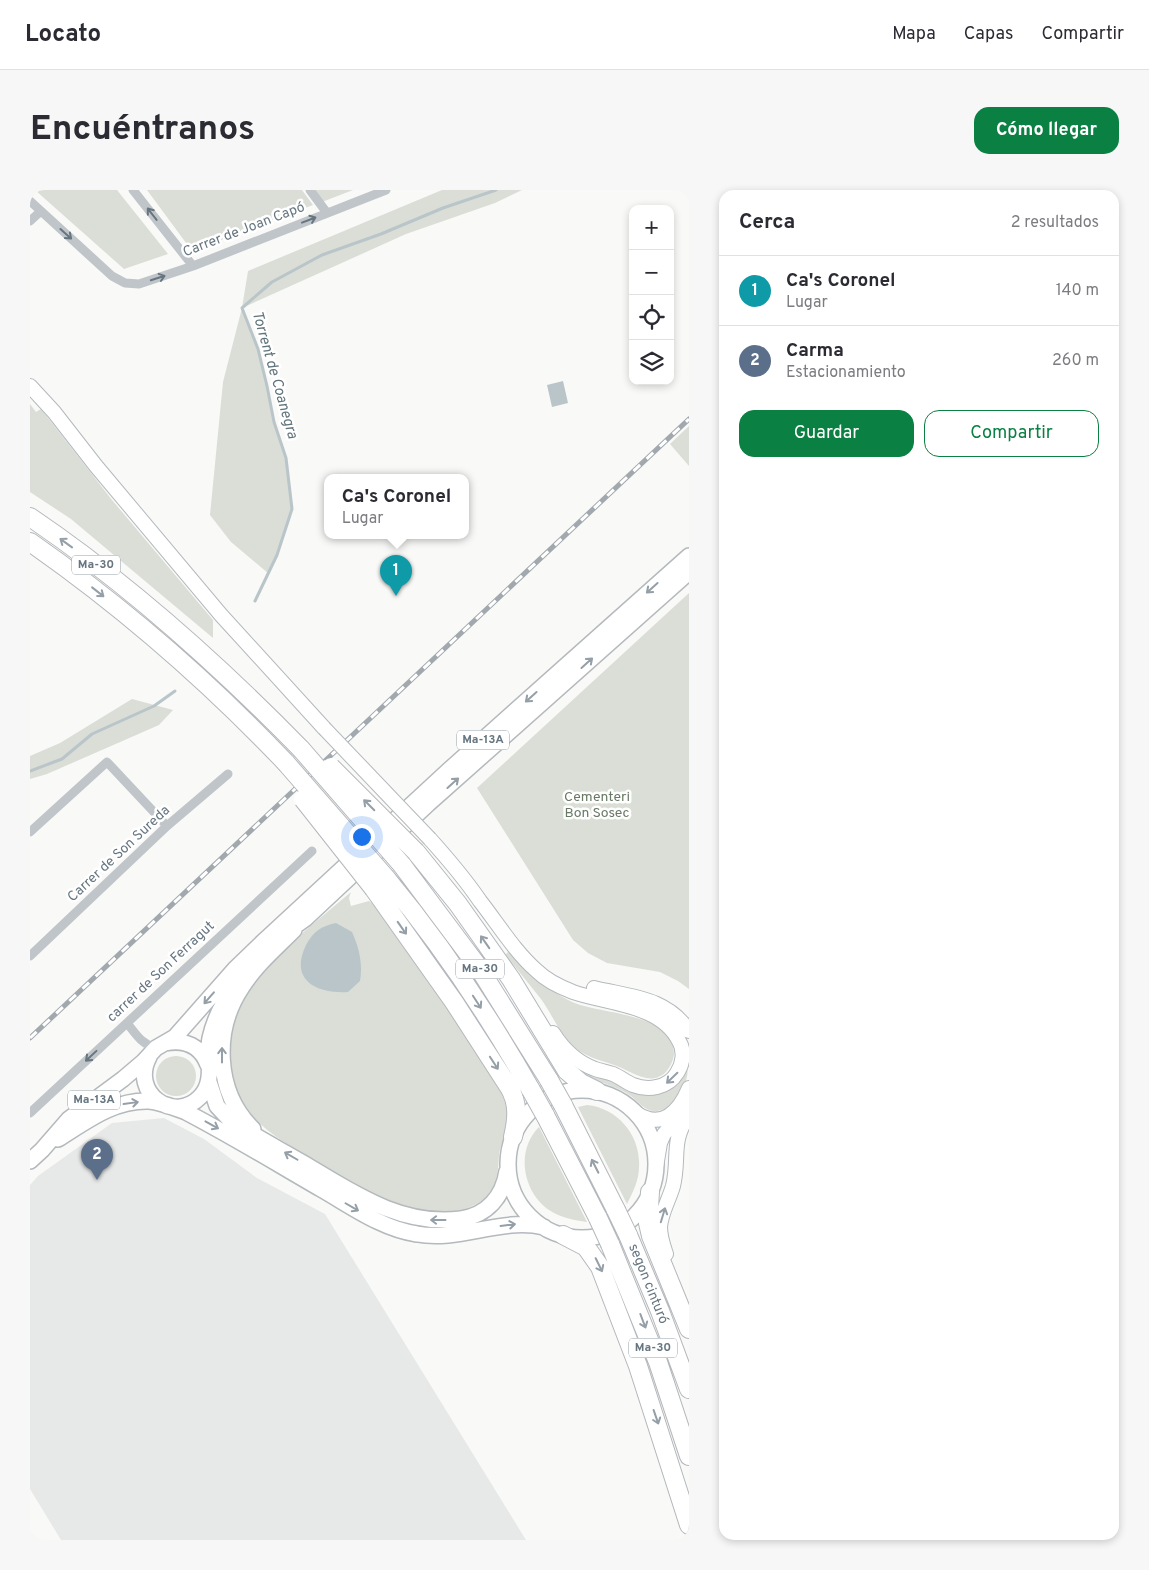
<!DOCTYPE html>
<html lang="es">
<meta charset="utf-8">
<style>
body{margin:0;font-family:Overpass,sans-serif;background:#f7f7f7;color:#2b2b33}
.controls{position:absolute;right:15px;top:15px;display:grid;overflow:hidden;border-radius:10px;box-shadow:0 2px 8px #0003}
.controls button{width:45px;height:45px;display:grid;place-items:center;padding:0;border:0;border-bottom:1px solid #e1e1e2;background:#fff;color:#2b2b33;font:25px sans-serif}
.you{position:absolute;left:331px;top:646px;width:18px;height:18px;margin:-12px;border:4px solid #fff;border-radius:50%;background:#1a73e8;box-shadow:0 0 0 8px #1a73e833}
.badge{display:grid;place-items:center;width:32px;height:32px;border-radius:50%;background:#0b8043;color:#fff;font-size:16px;font-weight:700}
.pin{position:absolute;translate:-50% -41px;filter:drop-shadow(0 1px 2px #0008)}
.pin::after{content:'';position:absolute;top:26px;width:18px;height:15px;background:inherit;clip-path:polygon(0 0,100% 0,50% 100%)}
.popup{position:absolute;left:294px;top:284px;width:145px;height:65px;box-sizing:border-box;display:grid;place-content:center;border-radius:10px;background:#fff;filter:drop-shadow(0 1px 4px #0005);font-size:16px;white-space:nowrap;color:#7c7c81}
.popup b{font-size:19px;color:#2b2b33}
.popup::after{content:'';position:absolute;left:50%;top:100%;margin-left:-10px;border:10px solid transparent;border-top-color:#fff}
.list{margin:0;padding:0;list-style:none}
h2{display:flex;justify-content:space-between;align-items:center;height:65px;margin:0;padding:0 20px;font-size:21px}
h2 small{font-size:16px;font-weight:400;color:#7c7c81}
.list li{display:grid;grid-template-columns:32px 1fr auto;gap:15px;align-items:center;box-sizing:border-box;height:70px;padding:0 20px;border-top:1px solid #e1e1e2}
.list b{display:block;font-size:19px;white-space:nowrap}
.list p{margin:0;font-size:16px;white-space:nowrap;color:#7c7c81}
.list em{font-size:16px;font-style:normal;color:#7c7c81}
.actions{display:flex;gap:10px;padding:15px 20px}
.actions a{flex:1;padding:11px 0;border:1px solid #0b8043;border-radius:15px;text-align:center;font-size:18px;color:#0b8043}
.actions .main{background:#0b8043;color:#fff}
.icon{flex:none;width:28px;height:28px;fill:none;stroke:currentColor;stroke-width:2;stroke-linecap:round;stroke-linejoin:round}
.map{position:relative;flex:none;width:659px;height:1350px;overflow:hidden;border-radius:15px}
header{display:flex;align-items:center;gap:30px;box-sizing:border-box;height:70px;padding:0 25px;background:#fff;border-bottom:1px solid #e1e1e2}
header strong{font-size:24px}
nav{display:flex;gap:28px;margin-inline-start:auto;font-size:18px}
.intro{display:flex;align-items:center;justify-content:space-between;box-sizing:border-box;height:120px;padding:0 30px}
h1{margin:0;font-size:35px}
.button{padding:12px 22px;border-radius:15px;background:#0b8043;color:#fff;font-size:18px;font-weight:700}
main{display:flex;gap:30px;padding:0 30px}
aside{flex:1;background:#fff;border-radius:15px;box-shadow:0 2px 8px #0003}
.map>svg:first-child{display:block}
.built{fill:#e7e8e8}
.green{fill:#daded7}
.water{fill:#b9c5c9}
.lines{fill:none;stroke-linecap:round;stroke-linejoin:round}
.stream{stroke:#b9c5c9;stroke-width:3}
.secondary-casing{stroke:#b3b9bd;stroke-width:16}
.primary-casing{stroke:#b4b9bd;stroke-width:18}
.highway-casing{stroke:#b4b8bc;stroke-width:20}
.street{stroke:#c0c5c9;stroke-width:9}
.secondary{stroke:#fff;stroke-width:14}
.primary{stroke:#fff;stroke-width:15}
.highway{stroke:#fff;stroke-width:18}
.rail-casing{stroke:#a2a9ae;stroke-width:5}
.rail{stroke:#fff;stroke-width:3;stroke-dasharray:9;stroke-linecap:butt}
.secondary-bridge-casing{stroke:#b3b9bd;stroke-width:16;stroke-linecap:butt}
.highway-bridge-casing{stroke:#b4b8bc;stroke-width:20;stroke-linecap:butt}
.secondary-bridge{stroke:#fff;stroke-width:14}
.highway-bridge{stroke:#fff;stroke-width:18}
.oneway{stroke:#667681}
.oneway2{stroke:#949fa7}
.labels{text-anchor:middle;dominant-baseline:central;stroke-width:5;stroke-linejoin:round;paint-order:stroke}
.shield{fill:#fff;stroke:#949fa7;stroke-width:1}
.shield-label{font-size:12px;font-weight:bold;fill:#667681}
.street-label{font-size:14px;fill:#667681;stroke:#fff}
.park-label{font-size:14px;fill:#687964;stroke:#fff}
.water-label{font-size:15px;font-style:italic;fill:#60747b;stroke:#fff}
</style>
<header>
<strong>Locato</strong>
<nav><a>Mapa</a><a>Capas</a><a>Compartir</a></nav>
</header>
<div class="intro"><h1>Encuéntranos</h1><a class="button">Cómo llegar</a></div>
<main>
<div class="map">
<svg width="659" height="1350" viewBox="0 0 659 1350">
<rect width="100%" height="100%" fill="#f9f9f7"/>
<!-- built -->
<path class="built" d="M134,928l40,21 53,39 68,36 201,326h-465l-31,-51v-304l8,-9 74,-53z"/>
<!-- green -->
<path class="green" d="M5,0h82l51,64 -44,15z
M117,0h155l11,15 -121,46z
M284,0h39l-31,12z
M412,0h80l-27,13 -89,31 -164,74 16,41 9,37 7,36 12,36 6,51 -15,46 -8,19 -38,-32 -21,-27 13,-133 19,-74 6,-37z
M0,214l6,8 5,-3 71,91 101,120v18l-142,-119 -41,-27z
M659,236v40l-19,-22z
M659,403v396l-11,-8 -18,-9 -53,-9 -19,-10 -15,-13 -96,-152z
M102,509l41,11 -14,15 -112,49 -17,5v-23l30,-13z
M321,702l-2,6 2,8 18,-5 10,8c34,48 67,95 98,145 11,17 27,36 30,57 3,15 -6,29 -8,44 -1,18 -2,36 -19,47 -31,19 -73,8 -102,-6 -21,-12 -42,-23 -63,-35 -49,-28 -97,-59 -85,-124 4,-17 8,-36 19,-49 28,-37 67,-66 102,-96z
M478,762c19,20 38,37 62,49 27,14 105,10 104,54 -1,6 -4,12 -8,17 -16,15 -33,0 -49,-6 -17,-6 -34,-9 -47,-23 -12,-13 -19,-30 -29,-44 -12,-15 -24,-30 -36,-44z
M126 886a20 20 0 1 1 40 0a20 20 0 1 1-40 0Z
M547,876l62,27 48,-26c2,8 -2,18 -7,25 -5,9 -12,18 -23,19 -12,1 -18,-9 -26,-15 -18,-13 -40,-13 -55,-29z
M557,915c31,3 54,31 52,62 0,13 -6,25 -12,37l-49,-97z
M509,937l48,95c-13,-2 -26,-4 -38,-12 -26,-18 -34,-59 -10,-83z"/>
<!-- water -->
<path class="water" d="M533,191l5,22 -16,4 -5,-22z
M306,733l16,9c7,15 11,32 8,49l-12,11c-32,2 -59,-12 -42,-47 7,-13 15,-19 30,-22z"/>
<g class="lines">
<!-- stream -->
<path class="stream" d="M225,411l22,-46 15,-46 -6,-51 -12,-36 -7,-36 -9,-37 -16,-41 30,-26 50,-27 59,-21 62,-26 53,-18
M0,581l32,-12 30,-25 62,-28 21,-15"/>
<!-- secondary casing -->
<g class="secondary-casing">
<path id="secondary" d="M0,196l24,26 42,54 125,149 103,113
M400,649c18,20 35,40 50,62 18,23 35,51 57,70 10,10 23,16 36,21 34,12 88,12 106,49 6,10 4,23 -2,32 -9,15 -29,18 -44,12 -7,-3 -13,-8 -20,-11 -6,-2 -12,-3 -18,-5 -19,-7 -32,-20 -42,-36
M564,798c37,9 72,9 95,43
M606,923c26,17 43,-1 53,-25
M626,977l4,-24 4,-9 25,-29
M636,1064c-3,-9 -6,-17 -6,-27 1,-14 9,-27 13,-41 7,-29 -3,-44 16,-71"/>
</g>
<!-- primary casing -->
<g class="primary-casing">
<path id="primary" d="M254,744l21,-15 123,-115 261,-232
M135,853c20,-4 36,3 43,22
M119,867c-19,36 25,67 51,40 16,-16 6,-40 10,-59 6,-26 19,-46 36,-67
M179,892l8,24 14,15c23,15 48,28 72,42 49,29 98,64 158,56 26,-4 42,-22 46,-48
M478 974a74 74 0 1 1 148 0a74 74 0 1 1-148 0Z
M223,939c-38,-37 -40,-99 -11,-142 14,-22 34,-39 52,-57
M28,949c29,-18 55,-39 91,-38 12,1 26,7 37,11 46,24 90,51 135,77 30,17 61,40 96,45 43,8 84,-17 127,-7
M0,971l12,-11 27,-31 54,-40 20,-17 13,-14 19,-11 60,-68 30,-29 184,-170 240,-214"/>
</g>
<!-- highway casing -->
<g class="highway-casing">
<path id="highway" d="M0,327c99,67 188,147 271,232
M0,352c93,65 178,139 256,221
M386,662l42,52 53,75 56,92 14,12 16,8
M372,675l77,103 70,112
M356,688c55,66 103,138 145,212
M344,699l80,113 55,85c10,17 8,33 4,50
M533,915l53,105
M515,925l53,103
M620,1002l-2,31 3,13 38,93
M533,1045l23,12 14,20 38,99 51,159
M598,1045l32,76 29,78
M580,1054l48,118 31,94"/>
</g>
<!-- street -->
<path class="street" d="M103,0l60,76
M280,0l17,23
M0,11l82,75 13,7 14,1 54,-18 193,-76
M0,31l11,-10
M0,642l77,-70 60,64
M0,766l137,-130 61,-52
M97,833c9,11 14,21 29,25
M0,923l282,-262"/>
<!-- secondary -->
<use href="#secondary" class="secondary"/>
<!-- primary -->
<use href="#primary" class="primary"/>
<!-- highway -->
<use href="#highway" class="highway"/>
<!-- rail casing -->
<g class="rail-casing">
<path id="rail" d="M0,848l659,-619"/>
</g>
<!-- rail -->
<use href="#rail" class="rail"/>
<!-- secondary-bridge casing -->
<g class="secondary-bridge-casing">
<path id="secondary-bridge" d="M294,538l106,111"/>
</g>
<!-- highway-bridge casing -->
<g class="highway-bridge-casing">
<path id="highway-bridge" d="M271,559l101,116
M256,573l100,115
M301,577l85,85
M273,609l71,90
M519,890l14,25
M501,900l14,25
M586,1020l12,25
M568,1028l12,26"/>
</g>
<!-- secondary-bridge -->
<use href="#secondary-bridge" class="secondary-bridge"/>
<!-- highway-bridge -->
<use href="#highway-bridge" class="highway-bridge"/>
</g>
<!-- one-way arrows -->
<defs><path id="oneway-shaft" d="M-6 0H5M1.5-3L5.5 0L1.5 3" fill="none" stroke-width="1.6" stroke-linecap="round" stroke-linejoin="round" transform="scale(1.25)"/></defs>
<g class="oneway">
<use href="#oneway-shaft" transform="translate(122 24) rotate(-128)"/>
<use href="#oneway-shaft" transform="translate(279 30) rotate(-21)"/>
<use href="#oneway-shaft" transform="translate(36 44) rotate(42)"/>
<use href="#oneway-shaft" transform="translate(128 88) rotate(-18)"/>
<use href="#oneway-shaft" transform="translate(61 866) rotate(137)"/>
</g>
<g class="oneway2">
<use href="#oneway-shaft" transform="translate(36 353) rotate(-144)"/>
<use href="#oneway-shaft" transform="translate(622 398) rotate(138)"/>
<use href="#oneway-shaft" transform="translate(68 402) rotate(38)"/>
<use href="#oneway-shaft" transform="translate(557 473) rotate(-42)"/>
<use href="#oneway-shaft" transform="translate(501 507) rotate(138)"/>
<use href="#oneway-shaft" transform="translate(423 593) rotate(-42)"/>
<use href="#oneway-shaft" transform="translate(339 615) rotate(-135)"/>
<use href="#oneway-shaft" transform="translate(372 738) rotate(55)"/>
<use href="#oneway-shaft" transform="translate(455 752) rotate(-125)"/>
<use href="#oneway-shaft" transform="translate(179 808) rotate(131)"/>
<use href="#oneway-shaft" transform="translate(447 812) rotate(57)"/>
<use href="#oneway-shaft" transform="translate(192 865) rotate(-90)"/>
<use href="#oneway-shaft" transform="translate(464 873) rotate(57)"/>
<use href="#oneway-shaft" transform="translate(642 888) rotate(136)"/>
<use href="#oneway-shaft" transform="translate(101 913) rotate(-8)"/>
<use href="#oneway-shaft" transform="translate(182 935) rotate(29)"/>
<use href="#oneway-shaft" transform="translate(261 966) rotate(-150)"/>
<use href="#oneway-shaft" transform="translate(565 976) rotate(-117)"/>
<use href="#oneway-shaft" transform="translate(322 1017) rotate(30)"/>
<use href="#oneway-shaft" transform="translate(633 1025) rotate(-73)"/>
<use href="#oneway-shaft" transform="translate(408 1030) rotate(-180)"/>
<use href="#oneway-shaft" transform="translate(478 1035) rotate(-7)"/>
<use href="#oneway-shaft" transform="translate(569 1075) rotate(64)"/>
<use href="#oneway-shaft" transform="translate(613 1131) rotate(69)"/>
<use href="#oneway-shaft" transform="translate(626 1227) rotate(71)"/>
</g>
<g class="labels">
<!-- shield labels -->
<g class="shield">
<rect x="42" y="365.5" width="48" height="19" rx="4"/>
<rect x="427" y="540.5" width="52" height="19" rx="4"/>
<rect x="426" y="769.5" width="48" height="19" rx="4"/>
<rect x="38" y="900.5" width="52" height="19" rx="4"/>
<rect x="599" y="1148.5" width="48" height="19" rx="4"/>
</g>
<g class="shield-label">
<text x="66" y="375">Ma-30</text>
<text x="453" y="550">Ma-13A</text>
<text x="450" y="779">Ma-30</text>
<text x="64" y="910">Ma-13A</text>
<text x="623" y="1158">Ma-30</text>
</g>
<!-- street labels -->
<g class="street-label">
<text transform="translate(214 40) rotate(-21)">Carrer de Joan Capó</text>
<text transform="translate(89 664) rotate(-43)">Carrer de Son Sureda</text>
<text transform="translate(131 782) rotate(-43)">carrer de Son Ferragut</text>
<text transform="translate(618 1094) rotate(68)">segon cinturó</text>
</g>
<!-- park labels -->
<g class="park-label">
<text x="567" y="607">Cementeri<tspan x="567" dy="16">Bon Sosec</tspan></text>
</g>
<!-- water labels -->
<g class="water-label">
<text transform="translate(244 185) rotate(74)">Torrent de Coanegra</text>
</g>
</g>
</svg>
<div class="controls">
<button>+</button>
<button>−</button>
<button><svg class="icon" aria-label="locate" viewBox="0 0 24 24"><circle cx="12" cy="12" r="6"/><path d="M12 2v4M12 18v4M2 12h4M18 12h4"/></svg></button>
<button><svg class="icon" aria-label="layers" viewBox="0 0 24 24"><path d="M12 4l9 5-9 5-9-5zM3 14l9 5 9-5"/></svg></button>
</div>
<div class="you"></div>
<div class="pin badge" style="left:366px;top:406px;background:#0f9aa8">1</div>
<div class="popup"><b>Ca's Coronel</b>Lugar</div>
<div class="pin badge" style="left:67px;top:990px;background:#5c6f8a">2</div>
</div>
<aside>
<h2>Cerca<small>2 resultados</small></h2>
<ul class="list">
<li><span class="badge" style="background:#0f9aa8">1</span><div><b>Ca's Coronel</b><p>Lugar</p></div><em>140 m</em></li>
<li><span class="badge" style="background:#5c6f8a">2</span><div><b>Carma</b><p>Estacionamiento</p></div><em>260 m</em></li>
</ul>
<div class="actions"><a class="main">Guardar</a><a>Compartir</a></div>
</aside>
</main>
